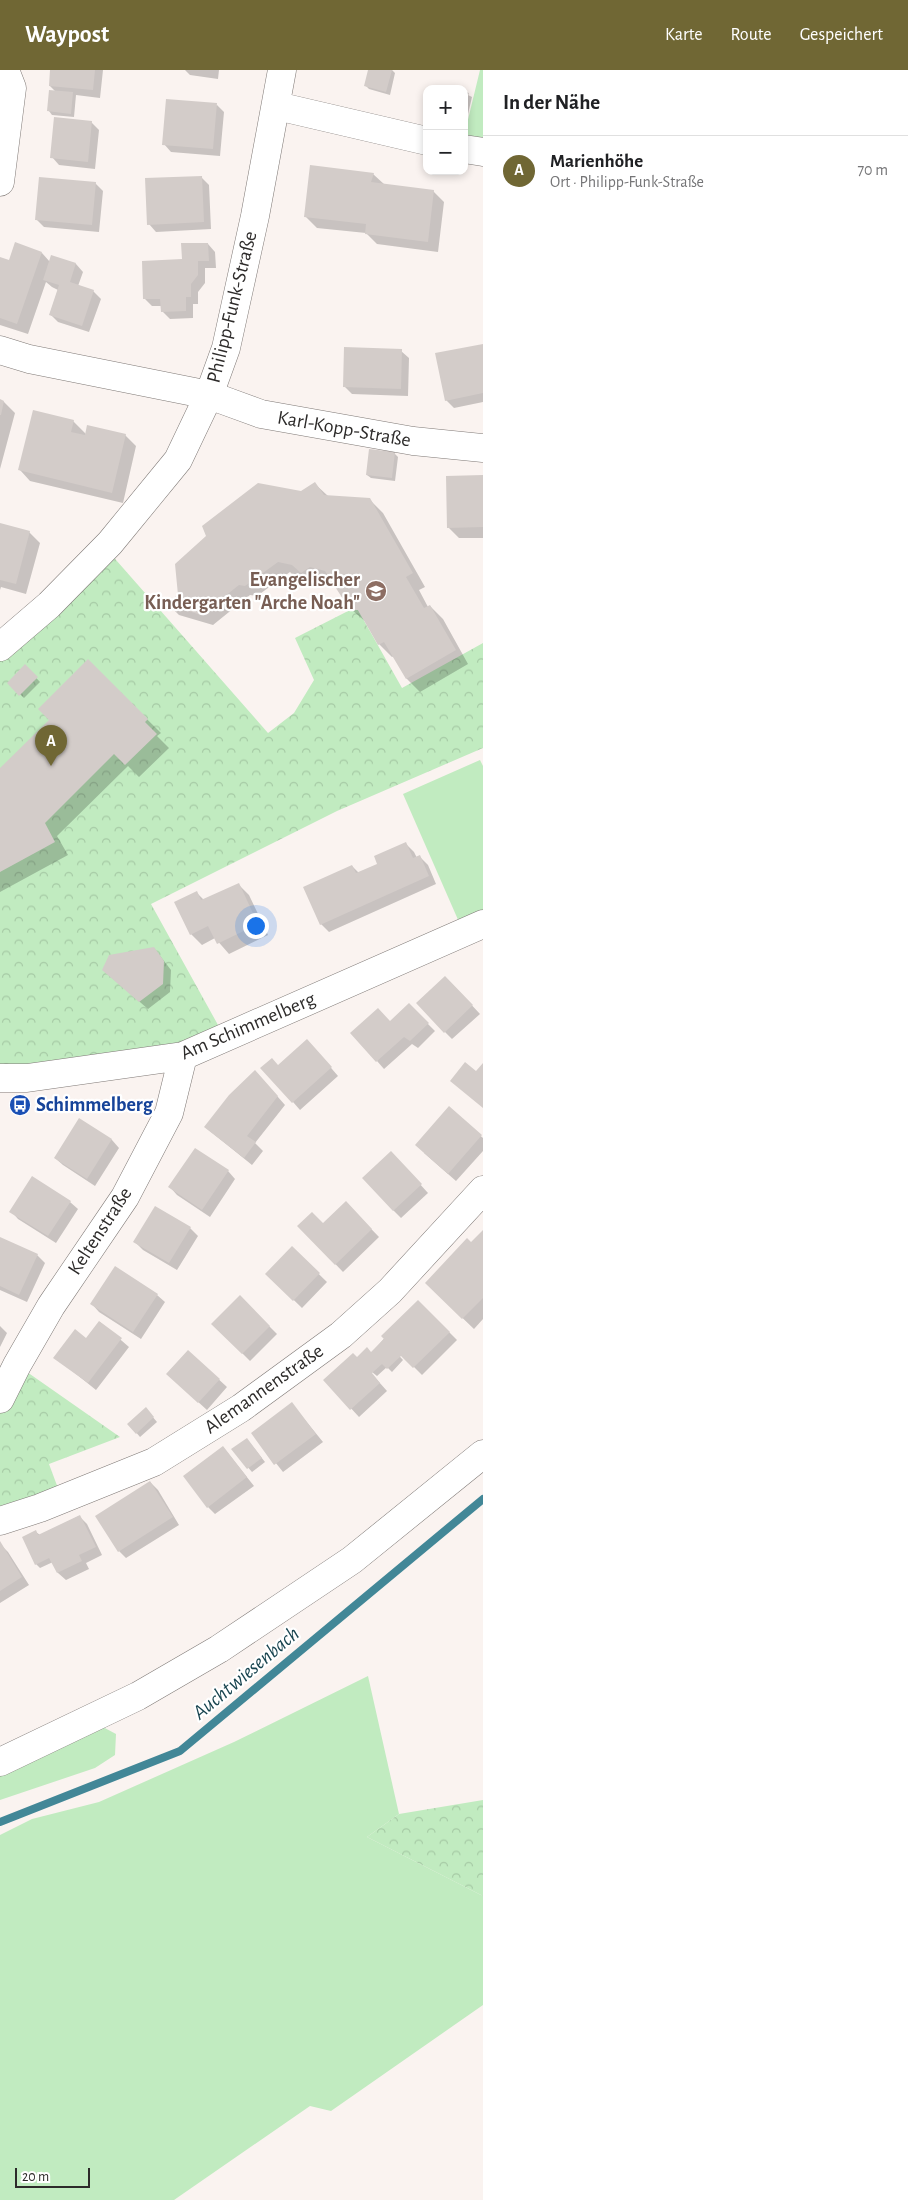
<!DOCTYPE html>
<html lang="de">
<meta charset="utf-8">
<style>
body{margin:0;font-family:"Alegreya Sans",sans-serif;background:#f6f6f6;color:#202124}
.controls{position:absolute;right:15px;top:15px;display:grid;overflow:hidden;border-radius:10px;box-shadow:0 2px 8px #0003}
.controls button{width:45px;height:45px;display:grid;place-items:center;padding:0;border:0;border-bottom:1px solid #e0e0e0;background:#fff;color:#202124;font:25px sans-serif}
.scale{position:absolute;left:15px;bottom:12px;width:75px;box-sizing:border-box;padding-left:5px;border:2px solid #2d2b2a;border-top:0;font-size:14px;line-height:18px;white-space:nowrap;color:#2d2b2a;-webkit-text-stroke:4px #fff;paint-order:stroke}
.you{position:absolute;left:255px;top:855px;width:18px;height:18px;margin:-12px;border:4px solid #fff;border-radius:50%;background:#1a73e8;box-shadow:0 0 0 8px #1a73e833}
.badge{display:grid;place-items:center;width:32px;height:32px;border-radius:50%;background:#706734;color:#fff;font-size:16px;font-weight:700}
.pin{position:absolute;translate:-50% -41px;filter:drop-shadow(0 1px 2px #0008)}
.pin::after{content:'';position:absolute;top:26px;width:18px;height:15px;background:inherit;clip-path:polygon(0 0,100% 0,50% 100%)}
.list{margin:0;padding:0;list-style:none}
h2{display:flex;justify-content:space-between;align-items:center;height:65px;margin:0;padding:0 20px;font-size:21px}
h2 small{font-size:16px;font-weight:400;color:#757577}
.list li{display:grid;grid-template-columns:32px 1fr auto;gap:15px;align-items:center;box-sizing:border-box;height:70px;padding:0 20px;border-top:1px solid #e0e0e0}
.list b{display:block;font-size:19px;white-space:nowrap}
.list p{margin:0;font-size:16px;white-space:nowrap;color:#757577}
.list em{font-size:16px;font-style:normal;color:#757577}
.map{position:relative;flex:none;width:483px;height:2130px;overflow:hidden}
header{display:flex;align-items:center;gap:30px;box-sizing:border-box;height:70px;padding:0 25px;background:#706734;color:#fff}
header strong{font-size:24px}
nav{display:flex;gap:28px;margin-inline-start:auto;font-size:18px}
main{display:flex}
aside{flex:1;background:#fff}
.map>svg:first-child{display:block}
.green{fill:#c1ebc0}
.forest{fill:url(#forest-crowns)}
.shadow{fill:#0003}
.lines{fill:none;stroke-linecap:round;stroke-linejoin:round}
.stream{stroke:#428797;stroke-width:8}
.building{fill:#d3ccc9}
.minor-casing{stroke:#7f7976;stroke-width:29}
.tertiary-casing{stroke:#7f7976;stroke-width:29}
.minor{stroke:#fff;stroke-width:28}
.tertiary{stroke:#fff;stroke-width:28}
.labels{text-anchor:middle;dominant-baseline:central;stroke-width:4.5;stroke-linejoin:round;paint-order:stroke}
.street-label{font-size:20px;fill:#2d2b2a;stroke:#fff}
.education-label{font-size:20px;font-weight:bold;fill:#785e54;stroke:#fff;text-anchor:end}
.transit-label{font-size:20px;font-weight:bold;fill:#164399;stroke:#fff;text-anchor:start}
.water-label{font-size:21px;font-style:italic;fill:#18444f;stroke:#fff}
</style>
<header>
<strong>Waypost</strong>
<nav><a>Karte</a><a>Route</a><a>Gespeichert</a></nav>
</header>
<main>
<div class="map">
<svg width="483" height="2130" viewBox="0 0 483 2130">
<defs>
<pattern id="forest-crowns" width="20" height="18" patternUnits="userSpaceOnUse" patternTransform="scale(1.25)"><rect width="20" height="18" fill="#c1ebc0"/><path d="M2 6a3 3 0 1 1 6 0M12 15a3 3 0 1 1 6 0" fill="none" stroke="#a6caa5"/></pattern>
</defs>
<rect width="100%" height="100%" fill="#faf3f0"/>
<!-- green -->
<path class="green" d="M480,0h3v75l-19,-9z
M480,690l3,6v146l-24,10 -56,-128z
M368,1606l31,138 -32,23 116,59v109l-152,106 -21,-5 -136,94h-174v-365l32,-16 67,-17 135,-60z
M101,1656l15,8 -1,21 -20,13 -95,32v-25z"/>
<!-- forest -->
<path class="forest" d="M109,482l159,181 26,-20 20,-33 -19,-42 55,-28h8l44,78 81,-45v105l-146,63 -186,93 72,130 -41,17 -182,23v-422z
M17,1295l103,72 -71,27 13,35 -62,22v-122z
M483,1730v96l-116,-59 32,-23z"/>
<!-- shadow -->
<path class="shadow" d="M51,0h52l-3,28 -24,-3 -2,22 -22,-2 -3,-4 7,-19 -6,-6z
M185,0h34l-1,9 -28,-4z
M369,0h23l3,3 -5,22 -21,-6 -4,-4z
M464,23l8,4 -5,21 -3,-1z
M217,35l7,7 -4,44 -49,-4 -7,-8z
M91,52l8,8 -4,39 -36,-4 -7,-8z
M373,104l12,11 48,6 11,11 -6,50 -61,-8 -11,-11 -49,-5 -11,-11z
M201,107l8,8 2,44 -55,3 -7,-8z
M95,113l8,8 -4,41 -55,-5 -8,-8z
M208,174l7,8 1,16h-11v15l-7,9v12h-5v14l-23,1 -8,-8v-5h-10l-7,-7 38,-38z
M42,183l8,9 26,2 7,8 -5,14 15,5 8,8 -12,33 -31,-10 -8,-8 8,-24 -6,-3 -6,-5 -18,52 -28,-9v-67l10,4z
M483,275v57l-29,6 -8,-8z
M401,281l8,7 -1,38 -56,-2 -8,-8z
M0,331l4,1 11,11 -15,56z
M73,351l13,13 39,1 11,11 -13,57 -93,-22 -10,-11z
M394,383l4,4 -3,24 -24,-3 -4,-3z
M483,406v62h-24l-11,-11z
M315,414l13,12 41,3 14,14 42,74 -6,3 9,17 2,-1 13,13 25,45 -48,28 -13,-13 -13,-23 -2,1 -13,-13 -12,-21 -16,-14 -17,-26 -10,-3 -9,5 -8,-7 -14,-3 -3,-3 -33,24 -7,-1 -37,30 -34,-10 -11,-11 134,-112z
M0,454l29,8 11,11 -14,51 -25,-7 -1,3z
M88,591l73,72 -4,3 12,12 -30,29 -11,-11 -71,70 11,19 -68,37v-122l50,-50z
M25,596l15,16 -16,16 -16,-15z
M406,774l8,8 3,6 3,-1 8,8 8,19 -107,48 -8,-8 31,-58 7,7 20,-9z
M239,815l10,10 19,40 -39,19 -14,-16 -13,7 -11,-11 6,-41 7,7z
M154,878l17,22 -1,22 -22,17 -37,-32z
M453,915l27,29 -28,25 -7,-7z
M409,935l26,26 -17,17 -6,-4 -28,25 -7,-8 13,-38z
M314,978l24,28 -38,34 -7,-8 -15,-36z
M255,1001l30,34 -30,38 8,8 -11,14 -47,-38z
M449,1038l34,30v13l-27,30 -32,-28z
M79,1050l33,20 7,8 -24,38 -32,-21 -8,-7z
M399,1091l29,32 -27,25 -8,-8z
M228,1101l7,8 -25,38 -33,-22 -7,-8z
M70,1132l8,7 -22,34 -38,-24 -7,-8z
M346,1133l33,34 -36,35 -44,-46 24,-1z
M190,1158l8,8 -21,34 -34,-20 -8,-8z
M483,1162v87l-9,10 -48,-46 52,-32z
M0,1168l37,17 8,8 -18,39 -27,-12z
M292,1178l35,34 -25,26 -35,-34z
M157,1225l8,7 -24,37 -42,-27 -7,-8z
M240,1227l37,37 -27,27 -37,-37z
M418,1231l39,39 -35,35 -29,-29 -2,1 12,13 -11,12 -5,-5 -10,9 -5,-4 -1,1 16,18 -28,26 -34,-37 32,-21 14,-6z
M100,1252l29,25 -33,43 -41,-33 31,-17z
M0,1256l7,7 -7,14z
M188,1281l39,36 -20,23 -32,-29z
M292,1334l31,38 -40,30 -31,-39z
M146,1339l11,13 -17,15 -11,-13z
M250,1373l15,19 -13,10 -19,-22z
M223,1377l31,39 -39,28 -7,-7z
M150,1412l8,8 21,35 -53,33 -7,-7z
M79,1446l8,8 15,31 -16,8 3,6 -23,11 -8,-7 -5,-11 -13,6 -4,-4v-32l4,3z
M0,1474l8,8 21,33 -29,18z"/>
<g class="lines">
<!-- stream -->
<path class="stream" d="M0,1752l180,-71 303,-252"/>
</g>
<!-- building -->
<path class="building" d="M50,0h45l-2,20 -44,-4z
M368,0h24l-6,22 -22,-6z
M439,15l12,3v1h-13z
M49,20l24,2 -2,22 -24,-3z
M464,21l5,2 -4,15h-1z
M166,29l51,4 -4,46 -51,-4z
M54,47l38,4 -4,41 -38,-4z
M310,95l64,8 -3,9 63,8 -6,52 -63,-8 1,-10 -62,-7z
M202,106l2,46 -57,3 -2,-47z
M39,107l57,5 -4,43 -57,-5z
M15,172l27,10 -25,72 -17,-6v-61l9,3z
M181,173h27l1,18h-11v14l-7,9v13h-5v14l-25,1 -1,-13h-17l-1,-38 40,-2z
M51,185l25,8 -6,19 24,8 -12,36 -33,-11 10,-30 -16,-5z
M483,274v49l-38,8 -10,-48z
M344,277l58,2 -1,40 -58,-2z
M0,329l4,2 -3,14h-1z
M33,340l41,10 -3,12 14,3 2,-10 39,9 -14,59 -94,-23z
M369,379l26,3 -3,26 -26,-3z
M483,405v52l-36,1 -1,-52z
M315,412l9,13 46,3 43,75 -7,4 18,31 6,-3 26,45 -50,29 -22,-37 -6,3 -20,-35h-8l-25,-39 -15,-4 -9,6 -9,-8 -14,-3 -33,24 -6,-1 -38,30 -35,-11 12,-9 -3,-31 31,-28 -4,-10 56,-43 43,8z
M0,453l30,8 -14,53 -16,-4z
M88,589l60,60 -3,3 12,12 -32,31 -11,-11 -69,69 10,19 -55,30v-104l49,-48 -11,-11z
M25,594l13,13 -19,19 -12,-13z
M406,772l7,16 7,-3 9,21 -109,49 -17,-38 49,-22 4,8 21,-9 -3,-8z
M239,813l19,41 -41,20 -9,-18 -18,9 -16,-33 23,-11 4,9z
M154,877l10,14 -1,23 -24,18 -37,-32 7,-15z
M445,906l28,29 -29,28 -28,-30z
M409,933l20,20 -19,18 -6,-4 -28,25 -26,-29 28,-25 12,13z
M307,969l25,28 -40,36 -32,-35 12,-10 6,7z
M465,992l11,9 7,-8v45l-33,-27z
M255,1000l23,26 -31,40 9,6 -12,16 -40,-31 25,-32z
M449,1036l33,29 -34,39 -33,-29z
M79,1048l33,21 -25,40 -33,-21z
M195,1078l34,22 -27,40 -34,-23z
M391,1081l31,33 -29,27 -31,-33z
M32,1106l39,25 -23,35 -39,-24z
M346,1131l26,28 -37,36 -38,-39 15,-14 11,11z
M155,1136l36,21 -22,36 -36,-21z
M483,1160v68l-21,21 -37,-36 42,-45 4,4z
M0,1167l38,17 -19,41 -19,-9z
M292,1176l28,27 -27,28 -28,-27z
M115,1196l43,28 -25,38 -43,-28z
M240,1225l30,31 -28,28 -31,-30z
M418,1230l32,32 -37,36 -12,-12 -14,13 -5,-5 -10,9 8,10 -30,27 -27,-30 30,-27 4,4 10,-10 4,5 13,-13 -3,-3z
M99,1251l23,17 -34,45 -35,-25 22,-29 11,9z
M188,1280l32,29 -22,24 -32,-29z
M292,1332l24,32 -42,31 -23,-32z
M146,1337l8,10 -18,17 -9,-10z
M247,1368l15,20 -15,11 -16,-20z
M223,1376l24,31 -40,31 -24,-32z
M150,1411l23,36 -55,35 -23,-36z
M80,1445l16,32 -17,8 3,6 -25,12 -8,-15 -14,7 -13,-28 14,-7 2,5z
M0,1471l22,36 -22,14z"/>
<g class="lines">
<!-- minor casing -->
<g class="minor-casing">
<path id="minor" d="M277,36l150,35
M464,79l19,3
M0,112l12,-94 -7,-18
M0,280l29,9 180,36 52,19 152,27 70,7
M0,577l49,-42 61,-62 68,-83 31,-65 17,-47 29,-132 27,-146
M0,1008h27l156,-22 300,-132
M0,1329l17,-34 34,-59 74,-109 44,-84 14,-57
M0,1451l40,-13 114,-46 87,-54 100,-73 49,-44 93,-101"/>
</g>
<!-- tertiary casing -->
<g class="tertiary-casing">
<path id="tertiary" d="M0,1692l138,-66 81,-47 133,-89 131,-106"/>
</g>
<!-- minor -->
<use href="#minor" class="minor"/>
<!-- tertiary -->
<use href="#tertiary" class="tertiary"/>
</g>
<!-- icons -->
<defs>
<g id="school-disc" transform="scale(1.125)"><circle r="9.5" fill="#8d6e63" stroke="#fff"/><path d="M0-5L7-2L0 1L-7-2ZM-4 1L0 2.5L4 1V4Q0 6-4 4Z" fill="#fff"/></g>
<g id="bus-disc" transform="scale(1.125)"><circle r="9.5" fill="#1a4fb4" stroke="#fff"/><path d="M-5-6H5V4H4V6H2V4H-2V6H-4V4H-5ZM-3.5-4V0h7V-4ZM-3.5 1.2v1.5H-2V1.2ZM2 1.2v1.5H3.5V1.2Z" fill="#fff"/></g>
</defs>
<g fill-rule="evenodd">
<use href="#school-disc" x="376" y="521"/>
<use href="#bus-disc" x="20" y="1035"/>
</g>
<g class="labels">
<!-- street labels -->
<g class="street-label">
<text transform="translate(232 237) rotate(-76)">Philipp-Funk-Straße</text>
<text transform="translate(344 359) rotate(10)">Karl-Kopp-Straße</text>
<text transform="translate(248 956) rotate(-23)">Am Schimmelberg</text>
<text transform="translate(100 1161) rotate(-57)">Keltenstraße</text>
<text transform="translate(264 1319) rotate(-35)">Alemannenstraße</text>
</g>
<!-- education labels -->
<g class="education-label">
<text x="360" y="510">Evangelischer<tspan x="360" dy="23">Kindergarten "Arche Noah"</tspan></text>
</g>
<!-- transit labels -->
<g class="transit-label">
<text x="36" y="1035">Schimmelberg</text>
</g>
<!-- water labels -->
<g class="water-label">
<text transform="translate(246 1603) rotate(-40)">Auchtwiesenbach</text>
</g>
</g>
</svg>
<div class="controls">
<button>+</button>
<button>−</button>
</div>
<div class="scale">20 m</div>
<div class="you"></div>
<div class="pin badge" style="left:51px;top:696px">A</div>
</div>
<aside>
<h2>In der Nähe<small></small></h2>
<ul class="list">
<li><span class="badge">A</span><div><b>Marienhöhe</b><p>Ort · Philipp-Funk-Straße</p></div><em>70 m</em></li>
</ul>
</aside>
</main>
